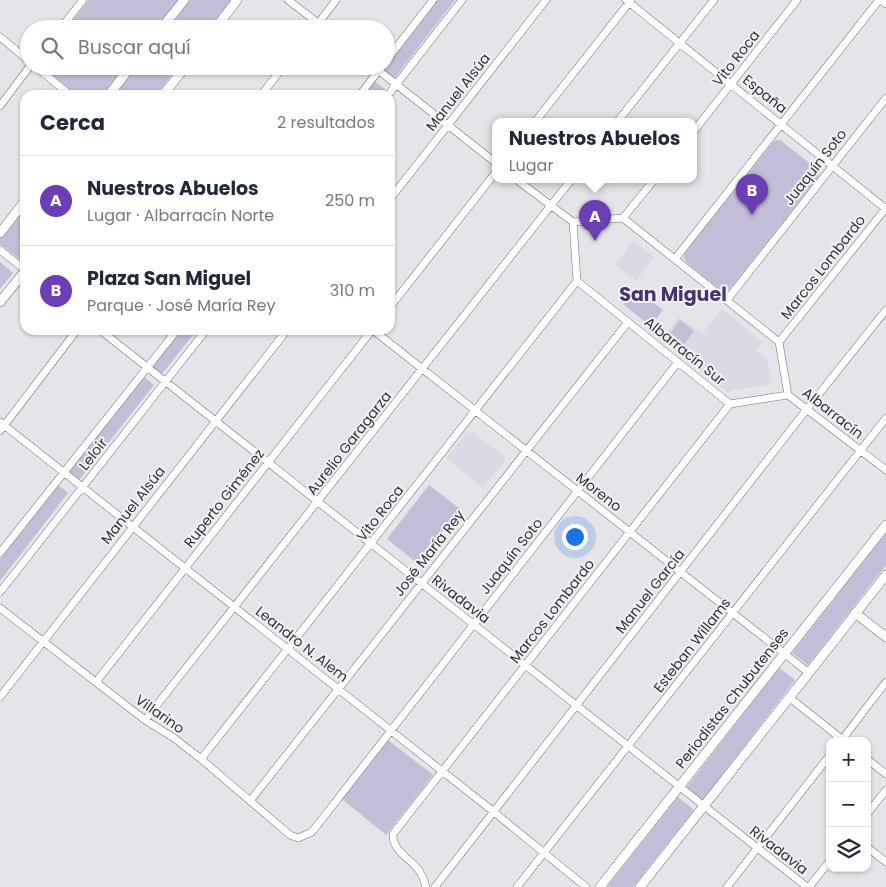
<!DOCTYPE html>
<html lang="es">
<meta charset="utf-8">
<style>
body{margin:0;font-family:Poppins,sans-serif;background:#f6f6f7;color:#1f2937}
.controls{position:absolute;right:15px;bottom:15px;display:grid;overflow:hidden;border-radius:10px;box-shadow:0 1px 4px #0004}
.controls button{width:45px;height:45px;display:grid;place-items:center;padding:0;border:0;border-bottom:1px solid #e0e1e3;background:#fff;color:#1f2937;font:25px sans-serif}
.you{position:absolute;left:574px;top:536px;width:18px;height:18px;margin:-12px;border:4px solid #fff;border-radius:50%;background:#1a73e8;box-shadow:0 0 0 8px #1a73e833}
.badge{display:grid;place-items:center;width:32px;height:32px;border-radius:50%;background:#6b3eb5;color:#fff;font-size:16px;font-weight:700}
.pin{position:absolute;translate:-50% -41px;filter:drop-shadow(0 1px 2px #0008)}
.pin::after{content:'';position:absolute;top:26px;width:18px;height:15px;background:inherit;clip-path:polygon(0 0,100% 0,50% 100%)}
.popup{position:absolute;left:492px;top:118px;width:205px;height:65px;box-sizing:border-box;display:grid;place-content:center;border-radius:10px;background:#fff;filter:drop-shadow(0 1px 4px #0005);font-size:16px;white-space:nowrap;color:#747a83}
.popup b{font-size:19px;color:#1f2937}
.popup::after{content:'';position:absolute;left:50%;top:100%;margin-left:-10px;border:10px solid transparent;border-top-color:#fff}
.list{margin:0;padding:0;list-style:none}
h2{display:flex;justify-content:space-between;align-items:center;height:65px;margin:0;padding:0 20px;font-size:21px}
h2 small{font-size:16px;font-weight:400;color:#747a83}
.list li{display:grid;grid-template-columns:32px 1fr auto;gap:15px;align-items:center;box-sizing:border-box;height:90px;padding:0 20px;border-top:1px solid #e0e1e3}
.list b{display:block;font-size:19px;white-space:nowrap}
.list p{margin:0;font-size:16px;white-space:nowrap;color:#747a83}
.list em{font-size:16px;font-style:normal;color:#747a83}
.icon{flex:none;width:28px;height:28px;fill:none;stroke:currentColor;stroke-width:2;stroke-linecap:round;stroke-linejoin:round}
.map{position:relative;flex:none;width:886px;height:887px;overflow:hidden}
.search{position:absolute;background:#fff;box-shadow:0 1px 4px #0004;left:20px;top:20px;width:375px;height:55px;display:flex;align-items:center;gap:12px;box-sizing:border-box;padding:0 18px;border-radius:28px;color:#747a83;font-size:19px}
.panel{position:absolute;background:#fff;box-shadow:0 1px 4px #0004;left:20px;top:90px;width:375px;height:245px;border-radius:15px}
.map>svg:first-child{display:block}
.built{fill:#dbd9e4}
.green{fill:#c3bdd7}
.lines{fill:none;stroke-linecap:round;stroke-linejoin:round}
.minor-casing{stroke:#737276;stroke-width:8}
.tertiary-casing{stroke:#737276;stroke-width:10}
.minor{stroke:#fff;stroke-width:7}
.tertiary{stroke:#fff;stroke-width:9}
.labels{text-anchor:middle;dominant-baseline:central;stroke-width:4;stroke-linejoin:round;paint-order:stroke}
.street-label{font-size:14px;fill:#313133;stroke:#f2f1f6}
.district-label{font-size:19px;font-weight:bold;fill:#47346f;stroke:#f2f1f6}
</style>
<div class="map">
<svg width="886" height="887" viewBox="0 0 886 887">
<rect width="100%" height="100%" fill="#e5e4e8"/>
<!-- built -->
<path class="built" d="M633,241l21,16 -18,24 -21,-16z
M722,309l41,33 -7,9 12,9 3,25 -40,5 -2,3 -68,-54 18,-22 23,17z
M473,432l30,23 2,6 -22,27 -37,-30 20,-25z"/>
<!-- green -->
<path class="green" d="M89,0h91l-23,29h-91z
M190,0h41l-23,29h-41z
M438,0h17l-61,79 -11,-9z
M41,66h86l-22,29h-28z
M137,66h41l-22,29h-42z
M374,81l11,8 -4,6h-18z
M776,140h4l37,29 2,4 -1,4 -88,112 -4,2h-5l-34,-28 -3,-5 1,-6 88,-110z
M25,208v52l-2,2 -23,-18v-5z
M0,262l13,11 -13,16z
M636,289l27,21 -13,16 -27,-22z
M680,320l14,11 -15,20 -14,-11z
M179,330h18l-36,45 -10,-9z
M144,377l10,8 -75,95 -11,-8z
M58,485l10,8 -68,88v-22z
M429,485l31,24 -43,54 -30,-24z
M886,532v33l-78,100 -16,-12z
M779,668l16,12 -93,121 -16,-13z
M388,740l45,35 -47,60 -44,-36z
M678,797l16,13 -61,77h-26z"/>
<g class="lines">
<!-- minor casing -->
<g class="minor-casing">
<path id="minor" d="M288,0l38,29
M626,0l260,209
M60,29l23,-29
M314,29l22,-29
M0,37l29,24
M386,61l47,-61
M35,66l35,29
M373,66l123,97
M261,95l23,-29
M360,95l22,-29
M388,95l74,-95
M0,106l30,-40
M535,122l96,-122
M617,122l97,-122
M694,131l103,-131
M517,180l56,42
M390,199l156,-199
M623,218l31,-38
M573,222l4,59 153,123 58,-9
M573,222l50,-4 156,124 9,53
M0,250l25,20
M675,259l204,-259
M727,300l159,-202
M390,307l106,-135
M100,330l707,557
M373,330l436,343
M779,342l107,-134
M788,395l98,75
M0,422l494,390 92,75
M0,431l77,-101
M0,553l177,-223
M0,592l206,-262
M0,608l145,112 29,18 27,21 89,76 8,3 14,-6 366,-470
M96,682l276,-352
M0,697l287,-367
M790,698l54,43
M145,720l426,-540
M841,741l45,-59
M201,759l376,-478
M867,759l19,15
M250,801l378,-479
M867,814l19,-24
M867,847l19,15
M426,887c-2,-7 -4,-13 -8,-18 -9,-11 -26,-19 -25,-35l337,-430
M435,887l372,-478 79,-99
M517,887l369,-469
M727,887l103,-132
M809,887l21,-26"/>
</g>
<!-- tertiary casing -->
<g class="tertiary-casing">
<path id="tertiary" d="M882,0l4,3
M161,29l23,-29
M215,29l22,-29
M109,95l22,-29
M163,95l23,-29
M0,233l25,-32
M0,302l25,-31
M855,613l31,24
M600,887l286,-362
M640,887l246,-312"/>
</g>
<!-- minor -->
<use href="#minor" class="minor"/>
<!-- tertiary -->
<use href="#tertiary" class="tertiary"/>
</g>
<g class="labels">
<!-- street labels -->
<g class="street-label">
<text transform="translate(736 58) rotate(-52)">Vito Roca</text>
<text transform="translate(458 92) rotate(-52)">Manuel Alsúa</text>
<text transform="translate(765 94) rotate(39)">España</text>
<text transform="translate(815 167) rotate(-52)">Juaquín Soto</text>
<text transform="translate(823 267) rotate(-52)">Marcos Lombardo</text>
<text transform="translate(685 351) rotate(39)">Albarracín Sur</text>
<text transform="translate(833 413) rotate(38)">Albarracín</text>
<text transform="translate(349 443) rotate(-52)">Aurelio Garagarza</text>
<text transform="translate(93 454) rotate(-52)">Leloir</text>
<text transform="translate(599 492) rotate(38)">Moreno</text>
<text transform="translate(224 498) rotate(-52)">Ruperto Giménez</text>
<text transform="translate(133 505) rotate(-52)">Manuel Alsúa</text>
<text transform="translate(380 513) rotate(-52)">Vito Roca</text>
<text transform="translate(429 553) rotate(-52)">José María Rey</text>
<text transform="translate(511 556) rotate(-52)">Juaquín Soto</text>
<text transform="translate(650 591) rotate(-52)">Manuel García</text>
<text transform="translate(461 599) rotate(38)">Rivadavia</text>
<text transform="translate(552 611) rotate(-52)">Marcos Lombardo</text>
<text transform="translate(302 644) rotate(38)">Leandro N. Alem</text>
<text transform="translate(692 645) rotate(-52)">Esteban Willams</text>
<text transform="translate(732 698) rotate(-52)">Periodistas Chubutenses</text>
<text transform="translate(160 714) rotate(35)">Villarino</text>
<text transform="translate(779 850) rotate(38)">Rivadavia</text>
</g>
<!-- district labels -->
<g class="district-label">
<text x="673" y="294">San Miguel</text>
</g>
</g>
</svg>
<div class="controls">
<button>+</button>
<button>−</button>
<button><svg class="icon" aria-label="layers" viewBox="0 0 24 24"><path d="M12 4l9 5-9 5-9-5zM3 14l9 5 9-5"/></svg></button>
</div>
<div class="you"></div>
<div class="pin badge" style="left:595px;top:241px">A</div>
<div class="popup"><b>Nuestros Abuelos</b>Lugar</div>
<div class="pin badge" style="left:752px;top:215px">B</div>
<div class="search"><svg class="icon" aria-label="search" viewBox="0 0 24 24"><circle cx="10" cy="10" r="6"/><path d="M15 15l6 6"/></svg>Buscar aquí</div>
<section class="panel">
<h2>Cerca<small>2 resultados</small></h2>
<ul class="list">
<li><span class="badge">A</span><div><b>Nuestros Abuelos</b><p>Lugar · Albarracín Norte</p></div><em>250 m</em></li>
<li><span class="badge">B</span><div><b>Plaza San Miguel</b><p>Parque · José María Rey</p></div><em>310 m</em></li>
</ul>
</section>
</div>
